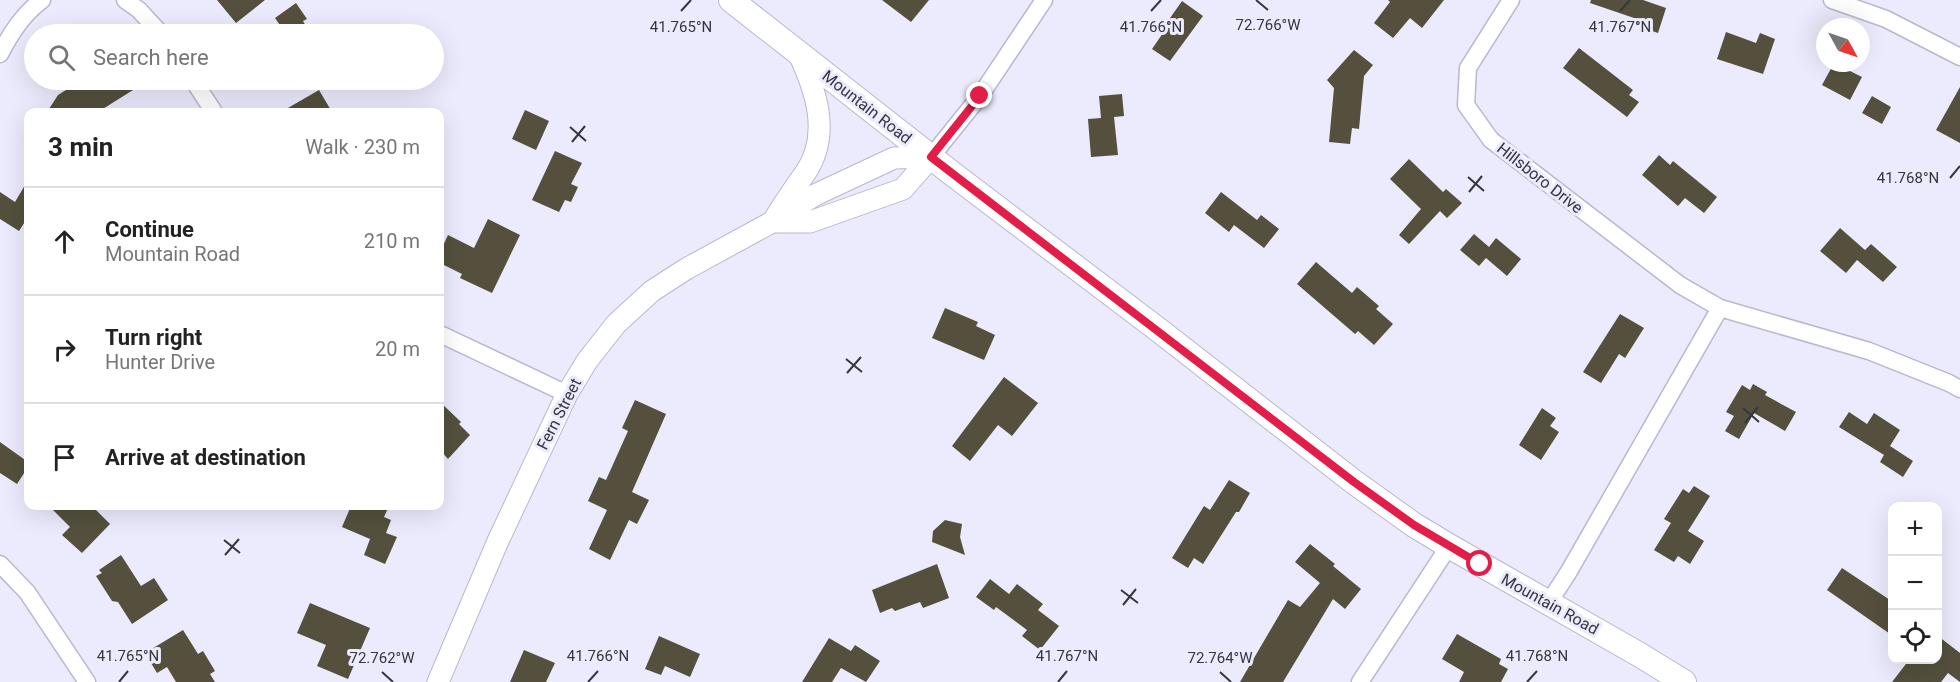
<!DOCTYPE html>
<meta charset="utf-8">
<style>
body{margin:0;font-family:Roboto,sans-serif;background:#f2f2f2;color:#222}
.controls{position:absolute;right:18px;bottom:18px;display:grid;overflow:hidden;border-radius:12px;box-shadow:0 6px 24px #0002}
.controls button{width:54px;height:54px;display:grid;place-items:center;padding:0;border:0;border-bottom:2px solid #e0e0e0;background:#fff;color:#222;font:30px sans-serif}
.compass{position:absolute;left:1816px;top:18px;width:54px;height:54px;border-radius:50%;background:#fff;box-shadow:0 6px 24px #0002;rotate:130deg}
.stop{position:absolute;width:18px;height:18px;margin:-14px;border:4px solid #e11d48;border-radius:50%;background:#fff}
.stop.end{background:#e11d48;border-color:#fff;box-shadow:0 2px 6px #0008}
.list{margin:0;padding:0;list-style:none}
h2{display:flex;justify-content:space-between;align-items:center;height:78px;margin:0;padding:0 24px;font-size:26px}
h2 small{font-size:20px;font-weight:400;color:#767676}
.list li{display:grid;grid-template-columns:39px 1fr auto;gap:18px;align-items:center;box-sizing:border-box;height:108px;padding:0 24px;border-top:2px solid #e0e0e0}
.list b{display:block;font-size:22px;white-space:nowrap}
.list p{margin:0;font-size:20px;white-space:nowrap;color:#767676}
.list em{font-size:20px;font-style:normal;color:#767676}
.icon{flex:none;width:33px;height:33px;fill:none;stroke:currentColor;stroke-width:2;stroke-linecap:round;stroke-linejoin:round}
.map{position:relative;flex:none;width:1960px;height:682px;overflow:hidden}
.search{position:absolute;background:#fff;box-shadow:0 6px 24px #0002;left:24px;top:24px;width:420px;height:66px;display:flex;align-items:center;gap:15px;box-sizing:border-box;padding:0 21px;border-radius:33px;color:#767676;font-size:22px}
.panel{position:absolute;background:#fff;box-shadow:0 6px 24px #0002;left:24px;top:108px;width:420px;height:402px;border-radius:12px}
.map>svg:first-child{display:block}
.building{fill:#54503d}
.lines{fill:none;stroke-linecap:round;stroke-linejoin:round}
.minor-casing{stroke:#b8b8ce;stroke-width:19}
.tertiary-casing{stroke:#b8b8ce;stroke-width:23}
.secondary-casing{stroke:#b8b8ce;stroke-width:26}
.minor{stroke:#fff;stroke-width:16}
.tertiary{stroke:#fff;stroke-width:21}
.secondary{stroke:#fff;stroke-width:24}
.route{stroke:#e11d48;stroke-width:8}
.ticks{fill:none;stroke:#36363f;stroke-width:2}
.labels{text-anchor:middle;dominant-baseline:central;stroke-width:6;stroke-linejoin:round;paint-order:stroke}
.street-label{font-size:16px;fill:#36363f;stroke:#ebebfd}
.ticks-label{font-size:15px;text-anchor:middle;fill:#36363f;stroke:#ebebfd;stroke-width:6;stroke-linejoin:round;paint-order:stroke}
</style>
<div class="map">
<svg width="1960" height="682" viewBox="0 0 1960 682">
<rect width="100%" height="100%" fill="#ebebfd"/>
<!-- building -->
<path class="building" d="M217,0h48l-29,23z
M882,0h47l-18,22z
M1388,0h56l-22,28 -12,-10 -17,20 -19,-15 16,-21z
M1591,0h52l23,8 -8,25 -23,-8 2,-6 -47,-16z
M1182,1l21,15 -33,45 -18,-12 11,-16 -2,-2z
M296,3l11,16 -4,2 4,7 -10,6h-11l-11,-16z
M1726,32l30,11 4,-10 15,6 -12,35 -46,-15z
M1579,48l54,42 -4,5 10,7 -12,15 -64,-49z
M1354,50l19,15 -9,11 -5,53 -7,-1 -2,16 -21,-2 5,-54 -7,-8z
M1834,63l28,14 -12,23 -28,-15z
M82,80h67l-51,32h-51l11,-17z
M1960,87v56l-24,-13z
M319,90l13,22h-51z
M1122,94l2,22 -10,1 4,38 -27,2 -3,-38 13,-1 -2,-22z
M1872,96l19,11 -9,17 -20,-11z
M525,110l24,11 -13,29 -24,-11z
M555,151l27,12 -11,21 7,3 -7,15 -6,-2 -6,12 -27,-12z
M1659,155l11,10 3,-4 44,36 -13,16 -19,-15 -7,8 -36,-31z
M1409,159l34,33 3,-3 16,14 -15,15 -7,-7 -31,33 -10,-9 22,-26 -31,-30z
M28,180v37l-9,14 -19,-12v-27l15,10z
M1221,192l36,28 4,-5 18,14 -15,19 -30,-23 -5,7 -24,-19z
M488,219l32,16 -28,58 -32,-15 2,-4 -22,-11v-11l8,-17 26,13z
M1840,228l25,22 6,-6 26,23 -14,15 -26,-22 -11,13 -26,-22z
M1474,234l15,13 7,-9 25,21 -14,17 -21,-18 -7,8 -19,-16z
M1316,262l36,31 5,-6 22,19 -3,3 17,15 -19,21 -16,-14 -3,3 -58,-50z
M945,308l33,14 -2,4 19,9 -11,25 -52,-22z
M1620,314l24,14 -19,30 -6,-4 -18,29 -18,-11z
M1004,377l34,26 -26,33 -14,-11 -28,36 -18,-15z
M1753,384l14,8 -2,3 31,17 -11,19 -31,-18 -15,26 -14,-8 9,-15 -8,-4 16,-27 8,5z
M635,400l31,14 -34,78 17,8 -12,24 -8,-4 -19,40 -21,-11 18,-39 -19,-9 11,-24 7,3 22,-49 -6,-3z
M440,402l21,20 -2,2 11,11 -22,24 -8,-9z
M1542,408l14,10 -6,8 9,6 -18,28 -22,-15z
M1849,412l18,12 7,-11 26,17 -10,16 23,15 -10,16 -23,-15 4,-7 -45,-28z
M0,442l28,20v5l-11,17 -17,-11z
M1229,480l21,13 -11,19h-3l-33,52 -9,-6 -6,10 -16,-10 32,-52 6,4z
M1694,486l16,10 -22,35 16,10 -14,23 -12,-8 -4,6 -20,-12 17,-27 -7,-4 19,-30 6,4z
M49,506h43l18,18 -28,29 -20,-18 8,-8z
M351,506h38l-5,11 7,3 -5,13 11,4 -12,27 -21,-9 6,-16 -28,-12z
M945,520l17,4 -2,13 5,18 -33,-13 1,-11z
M1310,544l25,20 -2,2 28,23 -16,20 -12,-10 -50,83h-43l48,-82 12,7 20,-24 -25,-21z
M121,555l20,31 13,-8 14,22 -36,24 -14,-22 -6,-1 -16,-25 6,-3 -3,-3z
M937,564l12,34 -26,10 -3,-6 -25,9 -3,-3 -12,5 -8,-23z
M1842,568l51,34v34l-66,-46z
M990,579l19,15 8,-10 26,20 -5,6 21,16 -19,24 -18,-14 5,-6 -31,-23 -2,3 -18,-13z
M310,603l60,25 -22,51 -31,-13 9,-21 -29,-12z
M183,630l15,24 5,-3 12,20 -5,3 5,8h-39l-9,-15 -10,6 -12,-20z
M1457,634l44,25 -2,5 9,5 -7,13h-42l5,-10 -22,-13z
M659,636l41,18 -10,23 -25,-11 -4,9 -16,-6z
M1938,636l22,17v29l-12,-9 -7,9h-49l17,-22h29z
M829,638l22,13 4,-6 25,16 -14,21 -25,-14 -9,14h-30z
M524,650l31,13 -9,19h-36z"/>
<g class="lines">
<!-- minor casing -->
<g class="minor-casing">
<path id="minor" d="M125,0l14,10 22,24
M1511,0l-43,68 -2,37 25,35 189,145 40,23 149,43 80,32 11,6
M1832,0l54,19 74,38
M0,54c11,-21 23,-40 42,-54
M193,80l21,32
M931,157l49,-61 64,-96
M440,334l127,60
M0,564l27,28 60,90
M1549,602l19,-29 152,-265
M1360,682l89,-136"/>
</g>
<!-- tertiary casing -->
<g class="tertiary-casing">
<path id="tertiary" d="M775,218c10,-16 20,-31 31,-46 25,-38 10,-82 -8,-120
M773,222h37l93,-33 28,-32
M438,682l60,-141 69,-147 20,-33 29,-37 36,-33 34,-22 86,-47 43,-27 79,-37 37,-1"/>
</g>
<!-- secondary casing -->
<g class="secondary-casing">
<path id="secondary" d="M731,0l223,175 206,156 194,151 60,43 35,21 191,109 44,27"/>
</g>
<!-- minor -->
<use href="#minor" class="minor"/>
<!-- tertiary -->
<use href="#tertiary" class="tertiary"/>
<!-- secondary -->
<use href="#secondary" class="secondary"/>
</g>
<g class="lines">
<!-- route -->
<path class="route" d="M980,96l-49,61 423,325 60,43 66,39"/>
</g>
<!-- ticks -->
<path class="ticks" d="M1256,0l12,10M681,11l10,-11M1151,11l10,-11M1620,11l10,-11M570,127l16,14M572,142l13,-16M1468,177l16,14M1950,178l10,-12M1469,192l13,-16M846,359l16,13M847,373l14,-16M1743,408l16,14M1745,423l13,-16M224,540l16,13M225,555l14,-16M1121,590l17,13M1123,605l13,-16M382,672l11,10M1220,672l11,10M119,682l9,-11M588,682l10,-11M1058,682l9,-11M1527,682l10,-11"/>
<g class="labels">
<!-- street labels -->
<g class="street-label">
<text transform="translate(867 107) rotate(38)">Mountain Road</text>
<text transform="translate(1540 178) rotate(38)">Hillsboro Drive</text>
<text transform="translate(559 414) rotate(-63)">Fern Street</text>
<text transform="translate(1550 604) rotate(29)">Mountain Road</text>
</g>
</g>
<g class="ticks-label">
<text x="1268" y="30">72.766°W</text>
<text x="681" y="32">41.765°N</text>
<text x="1151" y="32">41.766°N</text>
<text x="1620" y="32">41.767°N</text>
<text x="1908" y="183">41.768°N</text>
<text x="128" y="661">41.765°N</text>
<text x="598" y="661">41.766°N</text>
<text x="1067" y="661">41.767°N</text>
<text x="1537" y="661">41.768°N</text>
<text x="382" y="663">72.762°W</text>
<text x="1220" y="663">72.764°W</text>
</g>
</svg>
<div class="controls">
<button>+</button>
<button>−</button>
<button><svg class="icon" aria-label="locate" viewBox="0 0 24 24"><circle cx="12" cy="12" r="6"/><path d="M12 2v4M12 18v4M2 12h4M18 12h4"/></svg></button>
</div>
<svg class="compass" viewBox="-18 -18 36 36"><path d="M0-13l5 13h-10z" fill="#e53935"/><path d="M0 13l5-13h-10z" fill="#767676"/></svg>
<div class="stop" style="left:1480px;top:564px"></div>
<div class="stop end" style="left:980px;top:96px"></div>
<div class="search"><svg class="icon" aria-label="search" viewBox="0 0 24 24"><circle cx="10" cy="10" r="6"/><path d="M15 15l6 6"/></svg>Search here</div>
<section class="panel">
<h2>3 min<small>Walk · 230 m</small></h2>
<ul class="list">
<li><svg class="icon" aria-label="ahead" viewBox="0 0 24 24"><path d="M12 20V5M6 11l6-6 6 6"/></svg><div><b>Continue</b><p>Mountain Road</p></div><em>210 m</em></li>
<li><svg class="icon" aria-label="right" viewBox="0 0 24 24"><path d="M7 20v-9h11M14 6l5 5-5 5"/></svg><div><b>Turn right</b><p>Hunter Drive</p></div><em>20 m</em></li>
<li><svg class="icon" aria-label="arrive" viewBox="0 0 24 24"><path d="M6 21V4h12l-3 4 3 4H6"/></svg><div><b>Arrive at destination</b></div></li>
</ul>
</section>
</div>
